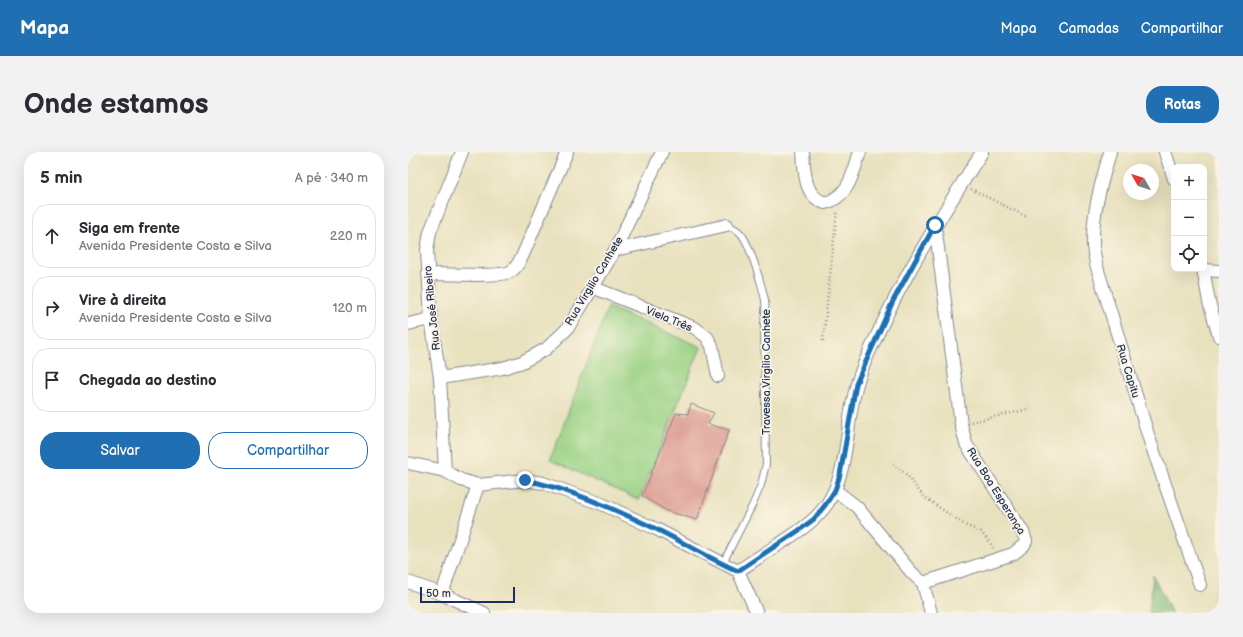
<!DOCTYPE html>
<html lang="pt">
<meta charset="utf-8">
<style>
body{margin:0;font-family:"Balsamiq Sans",sans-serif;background:#f2f2f3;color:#2b2b33}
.controls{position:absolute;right:12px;top:12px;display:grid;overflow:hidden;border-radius:8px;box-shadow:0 4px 16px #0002}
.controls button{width:36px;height:36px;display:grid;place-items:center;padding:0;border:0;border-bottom:1px solid #e1e1e2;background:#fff;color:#2b2b33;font:20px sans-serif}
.compass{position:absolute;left:715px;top:12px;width:36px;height:36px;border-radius:50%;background:#fff;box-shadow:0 4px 16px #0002;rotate:309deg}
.scale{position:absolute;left:12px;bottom:10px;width:95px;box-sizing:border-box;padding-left:4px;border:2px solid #1b2f5e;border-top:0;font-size:11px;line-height:14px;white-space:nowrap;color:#1b2f5e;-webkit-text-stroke:3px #fcf5e5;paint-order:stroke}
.stop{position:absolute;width:12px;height:12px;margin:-9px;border:3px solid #1f6fb2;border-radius:50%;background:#fff}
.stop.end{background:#1f6fb2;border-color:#fff;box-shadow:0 1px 4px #0008}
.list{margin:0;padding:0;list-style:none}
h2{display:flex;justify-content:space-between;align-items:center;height:52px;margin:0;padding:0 16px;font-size:17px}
h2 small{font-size:13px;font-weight:400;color:#7c7c81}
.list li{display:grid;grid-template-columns:26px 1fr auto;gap:12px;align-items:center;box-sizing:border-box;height:64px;margin:0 8px 8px;padding:0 8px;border:1px solid #e1e1e2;border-radius:16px}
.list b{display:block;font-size:15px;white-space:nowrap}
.list p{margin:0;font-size:13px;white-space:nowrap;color:#7c7c81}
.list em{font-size:13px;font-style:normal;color:#7c7c81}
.actions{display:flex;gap:8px;padding:12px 16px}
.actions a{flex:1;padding:9px 0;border:1px solid #1f6fb2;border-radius:16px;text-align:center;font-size:14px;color:#1f6fb2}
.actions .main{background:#1f6fb2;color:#fff}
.icon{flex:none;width:22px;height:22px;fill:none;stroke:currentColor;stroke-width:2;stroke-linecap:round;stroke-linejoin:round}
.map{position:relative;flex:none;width:811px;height:461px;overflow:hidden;border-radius:16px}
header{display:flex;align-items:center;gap:24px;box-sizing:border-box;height:56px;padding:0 20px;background:#1f6fb2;color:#fff}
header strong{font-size:19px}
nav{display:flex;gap:22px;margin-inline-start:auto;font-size:14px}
.intro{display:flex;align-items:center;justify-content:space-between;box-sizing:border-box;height:96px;padding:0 24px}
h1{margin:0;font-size:28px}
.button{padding:10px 18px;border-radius:16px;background:#1f6fb2;color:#fff;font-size:14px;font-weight:700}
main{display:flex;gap:24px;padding:0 24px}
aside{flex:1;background:#fff;border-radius:16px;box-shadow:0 4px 16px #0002}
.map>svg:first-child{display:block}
.green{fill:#9bd386;stroke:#5b8172}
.forest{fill:#7cb573;stroke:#4c7268}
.building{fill:#db988e}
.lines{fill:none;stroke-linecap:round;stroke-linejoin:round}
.service-casing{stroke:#82888e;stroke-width:8}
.minor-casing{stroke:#82888e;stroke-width:14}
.path{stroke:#82888e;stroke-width:2.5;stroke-dasharray:1 3;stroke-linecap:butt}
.service{stroke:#fff;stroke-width:6}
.minor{stroke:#fff;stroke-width:12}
.route{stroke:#1f6fb2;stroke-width:5}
.labels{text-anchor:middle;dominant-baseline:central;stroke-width:3.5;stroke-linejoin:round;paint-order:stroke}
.street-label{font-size:11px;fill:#1b2f5e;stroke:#fcf5e5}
</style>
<header>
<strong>Mapa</strong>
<nav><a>Mapa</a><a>Camadas</a><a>Compartilhar</a></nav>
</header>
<div class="intro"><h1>Onde estamos</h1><a class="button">Rotas</a></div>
<main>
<aside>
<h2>5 min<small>A pé · 340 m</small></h2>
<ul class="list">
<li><svg class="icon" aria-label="ahead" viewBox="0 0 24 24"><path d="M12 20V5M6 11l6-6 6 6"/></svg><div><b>Siga em frente</b><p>Avenida Presidente Costa e Silva</p></div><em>220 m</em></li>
<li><svg class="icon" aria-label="right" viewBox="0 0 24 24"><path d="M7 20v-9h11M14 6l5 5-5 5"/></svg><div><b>Vire à direita</b><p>Avenida Presidente Costa e Silva</p></div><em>120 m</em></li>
<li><svg class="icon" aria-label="arrive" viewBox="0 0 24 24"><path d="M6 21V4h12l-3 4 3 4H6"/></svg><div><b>Chegada ao destino</b></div></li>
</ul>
<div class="actions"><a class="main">Salvar</a><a>Compartilhar</a></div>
</aside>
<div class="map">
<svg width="811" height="461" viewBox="0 0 811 461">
<rect width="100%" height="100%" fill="#fcf5e5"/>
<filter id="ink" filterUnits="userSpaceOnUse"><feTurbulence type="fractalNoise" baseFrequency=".025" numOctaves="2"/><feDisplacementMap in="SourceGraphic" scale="8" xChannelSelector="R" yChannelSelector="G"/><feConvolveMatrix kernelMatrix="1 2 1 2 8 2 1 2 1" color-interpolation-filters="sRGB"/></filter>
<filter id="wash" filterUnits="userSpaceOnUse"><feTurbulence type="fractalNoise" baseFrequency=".012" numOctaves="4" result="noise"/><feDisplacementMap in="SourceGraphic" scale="16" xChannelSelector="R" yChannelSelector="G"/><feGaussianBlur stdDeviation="0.9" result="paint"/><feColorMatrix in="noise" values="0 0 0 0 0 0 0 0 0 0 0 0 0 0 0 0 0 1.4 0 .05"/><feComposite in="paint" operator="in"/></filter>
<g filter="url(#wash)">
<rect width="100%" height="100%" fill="#e8e1be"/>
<!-- green -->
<path class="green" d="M200,155l93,40 -62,153 -89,-40z"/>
<!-- forest -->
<path class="forest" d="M745,423l19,38h-23z"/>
<g id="blocks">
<!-- building -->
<path class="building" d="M283,252l23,9 -6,11 21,6 -32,90 -30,-9 -25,-15 34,-83 12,1z"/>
</g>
</g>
<g filter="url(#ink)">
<use href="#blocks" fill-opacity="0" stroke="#82888e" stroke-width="1"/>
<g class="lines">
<!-- service casing -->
<g class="service-casing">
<path id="service" d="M315,411l30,-59 8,-19 5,-21 -2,-140c1,-8 2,-16 1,-24 -3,-14 -15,-55 -23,-65 -4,-5 -9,-8 -15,-10"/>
</g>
<!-- minor casing -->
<g class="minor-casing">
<path id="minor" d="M395,0c2,19 0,44 22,51 24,-6 28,-30 35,-51
M702,0c-8,29 -17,57 -17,88 -1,8 2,16 3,24l53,174 51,147
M757,0l9,27
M207,98l112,-25
M795,117l6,33 10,34
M796,118l15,1
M20,122c16,0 71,3 82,-2 6,-3 9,-10 12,-15l45,-105
M184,135l103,41 12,9 5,9 6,30
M0,172l23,-5
M32,226l63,-10 19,-6 24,-13 21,-20 14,-22 34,-57 47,-98
M0,311l37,8 16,9 17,5 47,-5 18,3 59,21 54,25 82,42c14,-9 28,-19 43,-28 17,-11 34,-22 46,-39 23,-35 18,-81 30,-120 5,-18 14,-36 22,-53 29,-63 66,-121 103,-179
M37,319l-5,-93 -9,-59 -4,-69 3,-18 32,-80
M427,338l22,17 55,66 11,10 90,-29 11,-9 2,-4 -3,-9 -57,-88 -5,-20 -26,-199
M330,419l19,42
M0,430l34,12 42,19
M515,431l8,30
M34,442l36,-109"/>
</g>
<!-- path -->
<path class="path" d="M563,37l56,28
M415,189l14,-130
M563,270l59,-13
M485,312l14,11 17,22 41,28 16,7 10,12 2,4"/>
<!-- service -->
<use href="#service" class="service"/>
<!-- minor -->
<use href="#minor" class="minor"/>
</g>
</g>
<g class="lines" filter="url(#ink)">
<!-- route -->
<path class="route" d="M117,328c45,9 89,29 131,49 27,13 54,30 82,42l60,-40 16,-12 12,-15 9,-14 5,-15 16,-91 37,-83 42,-76"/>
</g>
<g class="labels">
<!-- street labels -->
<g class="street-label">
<text transform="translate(186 129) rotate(-59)">Rua Virgilio Canhete</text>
<text transform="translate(24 156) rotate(-96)">Rua José Ribeiro</text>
<text transform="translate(261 167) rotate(22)">Viela Três</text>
<text transform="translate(720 219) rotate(73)">Rua Capitu</text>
<text transform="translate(358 220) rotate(-90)">Travessa Virgílio Canhete</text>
<text transform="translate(588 339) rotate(58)">Rua Boa Esperança</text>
</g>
</g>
</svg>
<div class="controls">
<button>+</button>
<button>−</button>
<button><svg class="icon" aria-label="locate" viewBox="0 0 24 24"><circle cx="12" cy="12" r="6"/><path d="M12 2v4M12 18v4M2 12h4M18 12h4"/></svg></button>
</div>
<svg class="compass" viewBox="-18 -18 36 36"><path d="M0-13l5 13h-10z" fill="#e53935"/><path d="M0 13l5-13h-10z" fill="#7c7c81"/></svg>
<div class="scale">50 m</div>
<div class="stop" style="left:527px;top:73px"></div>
<div class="stop end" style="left:117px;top:328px"></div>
</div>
</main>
